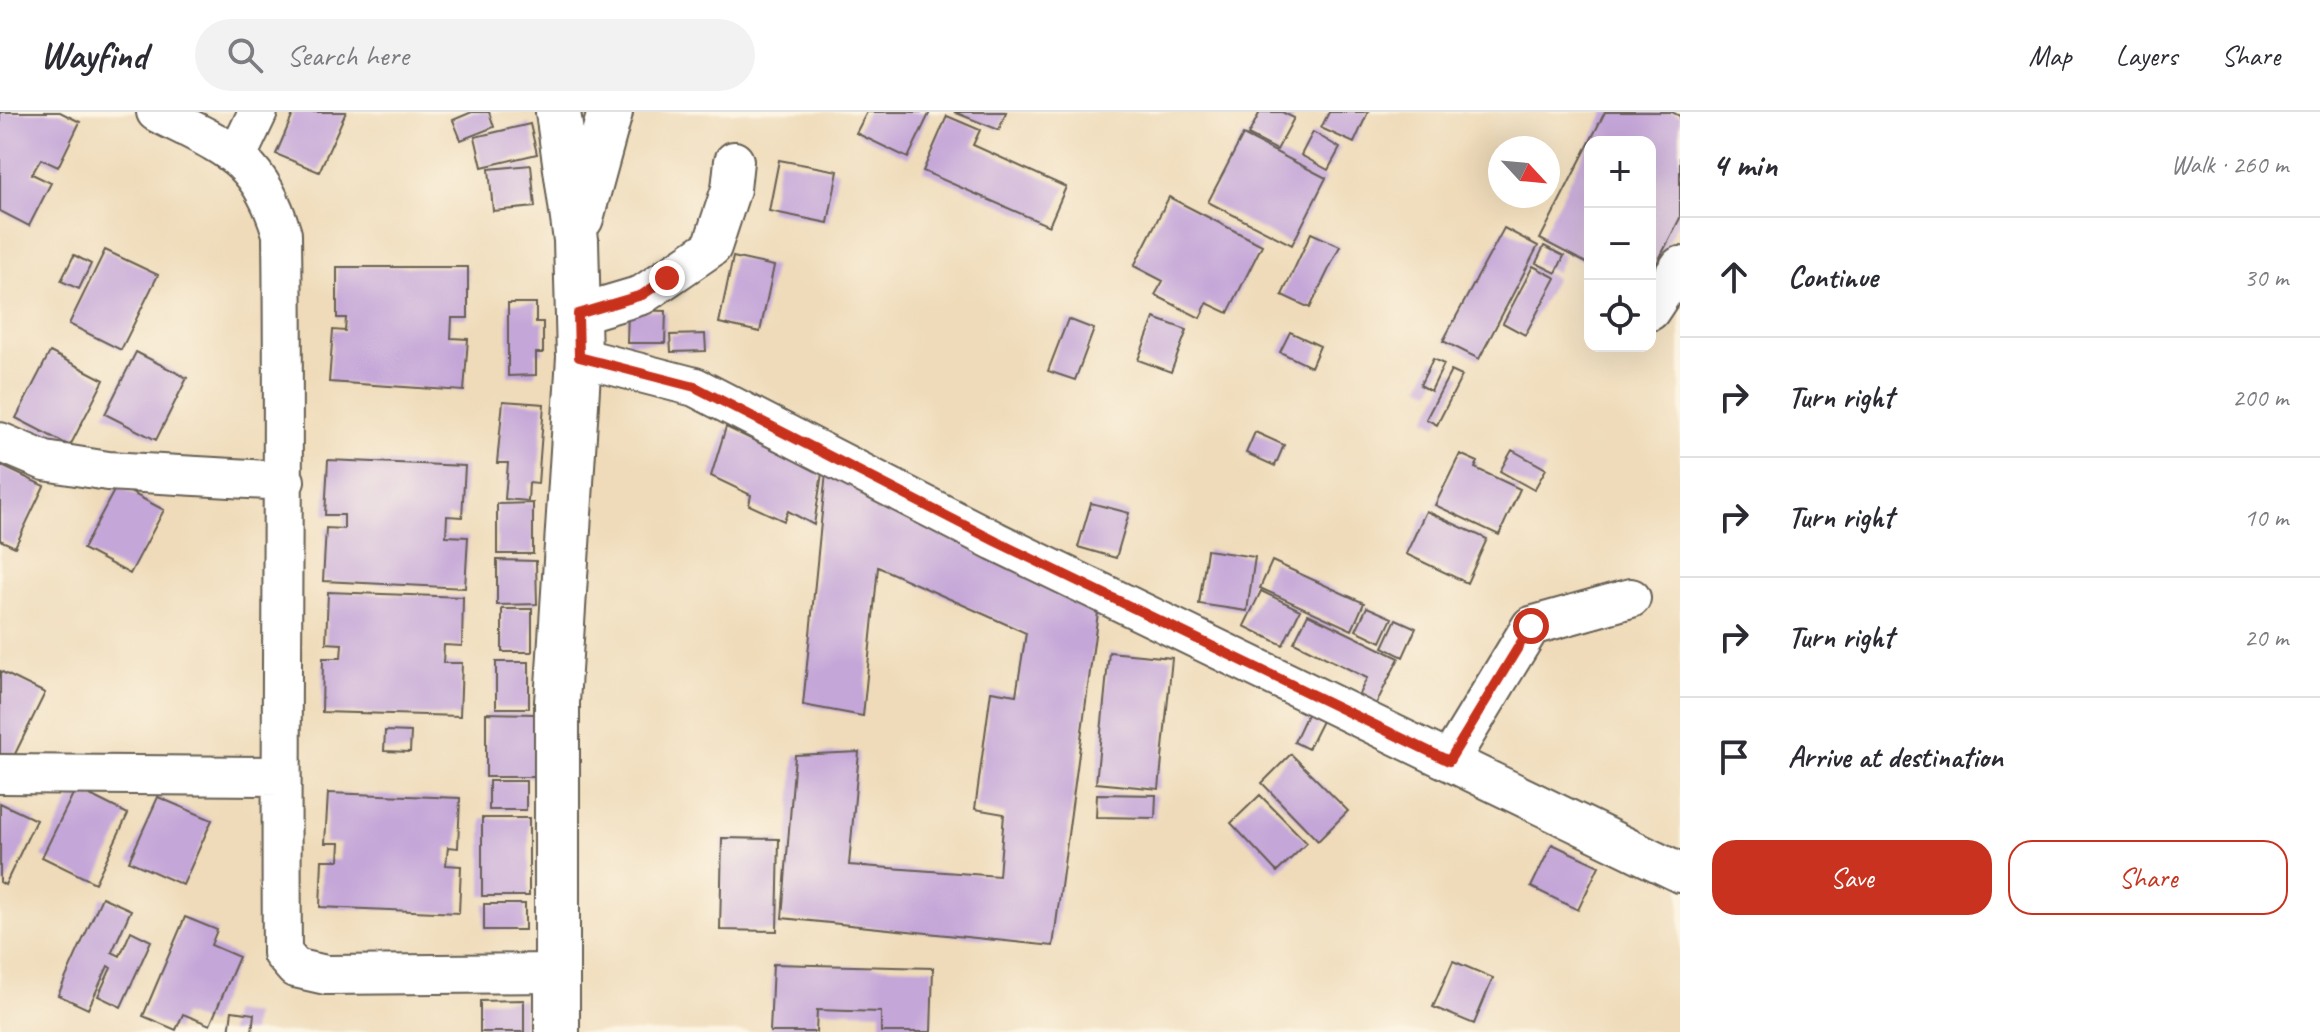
<!DOCTYPE html>
<meta charset="utf-8">
<style>
body{margin:0;font-family:Caveat,sans-serif;background:#f2f2f3;color:#2b2b33}
.controls{position:absolute;right:24px;top:24px;display:grid;overflow:hidden;border-radius:16px;box-shadow:0 8px 32px #0002}
.controls button{width:72px;height:72px;display:grid;place-items:center;padding:0;border:0;border-bottom:2px solid #e1e1e2;background:#fff;color:#2b2b33;font:40px sans-serif}
.compass{position:absolute;left:1488px;top:24px;width:72px;height:72px;border-radius:50%;background:#fff;box-shadow:0 8px 32px #0002;rotate:116deg}
.stop{position:absolute;width:24px;height:24px;margin:-18px;border:6px solid #c8321e;border-radius:50%;background:#fff}
.stop.end{background:#c8321e;border-color:#fff;box-shadow:0 2px 8px #0008}
.list{margin:0;padding:0;list-style:none}
h2{display:flex;justify-content:space-between;align-items:center;height:104px;margin:0;padding:0 32px;font-size:34px}
h2 small{font-size:26px;font-weight:400;color:#7c7c81}
.list li{display:grid;grid-template-columns:52px 1fr auto;gap:24px;align-items:center;box-sizing:border-box;height:120px;padding:0 32px;border-top:2px solid #e1e1e2}
.list b{display:block;font-size:30px;white-space:nowrap}
.list em{font-size:26px;font-style:normal;color:#7c7c81}
.actions{display:flex;gap:16px;padding:24px 32px}
.actions a{flex:1;padding:18px 0;border:2px solid #c8321e;border-radius:24px;text-align:center;font-size:28px;color:#c8321e}
.actions .main{background:#c8321e;color:#fff}
.icon{flex:none;width:44px;height:44px;fill:none;stroke:currentColor;stroke-width:2;stroke-linecap:round;stroke-linejoin:round}
.map{position:relative;flex:none;width:1680px;height:920px;overflow:hidden}
header{display:flex;align-items:center;gap:48px;box-sizing:border-box;height:112px;padding:0 40px;background:#fff;border-bottom:2px solid #e1e1e2}
header strong{font-size:38px}
nav{display:flex;gap:44px;margin-inline-start:auto;font-size:28px}
.search{width:560px;height:72px;background:#f2f2f3;display:flex;align-items:center;gap:20px;box-sizing:border-box;padding:0 28px;border-radius:44px;color:#7c7c81;font-size:30px}
main{display:flex}
aside{flex:1;background:#fff}
.map>svg:first-child{display:block}
.building{fill:#c4a6d8}
.lines{fill:none;stroke-linecap:round;stroke-linejoin:round}
.minor-casing{stroke:#665f53;stroke-width:42}
.major-casing{stroke:#665f53;stroke-width:48}
.minor{stroke:#fff;stroke-width:38}
.major{stroke:#fff;stroke-width:44}
.route{stroke:#c8321e;stroke-width:10}
</style>
<header>
<strong>Wayfind</strong>
<div class="search"><svg class="icon" aria-label="search" viewBox="0 0 24 24"><circle cx="10" cy="10" r="6"/><path d="M15 15l6 6"/></svg>Search here</div>
<nav><a>Map</a><a>Layers</a><a>Share</a></nav>
</header>
<main>
<div class="map">
<svg width="1680" height="920" viewBox="0 0 1680 920">
<rect width="100%" height="100%" fill="#fcf5e5"/>
<filter id="ink" filterUnits="userSpaceOnUse"><feTurbulence type="fractalNoise" baseFrequency=".0125" numOctaves="2"/><feDisplacementMap in="SourceGraphic" scale="16" xChannelSelector="R" yChannelSelector="G"/><feConvolveMatrix kernelMatrix="1 2 1 2 8 2 1 2 1" color-interpolation-filters="sRGB"/></filter>
<filter id="wash" filterUnits="userSpaceOnUse"><feTurbulence type="fractalNoise" baseFrequency=".006" numOctaves="4" result="noise"/><feDisplacementMap in="SourceGraphic" scale="32" xChannelSelector="R" yChannelSelector="G"/><feGaussianBlur stdDeviation="1.8" result="paint"/><feColorMatrix in="noise" values="0 0 0 0 0 0 0 0 0 0 0 0 0 0 0 0 0 1.4 0 .05"/><feComposite in="paint" operator="in"/></filter>
<g filter="url(#wash)">
<rect width="100%" height="100%" fill="#efdbba"/>
<g id="blocks">
<!-- building -->
<path class="building" d="M0,0h60l20,10 -22,45 -17,-8 -9,15 19,9 -22,43 -29,-15z
M294,0h52l-27,60 -43,-18z
M472,0h17l5,15 -33,13 -8,-20z
M867,0h63l-22,46 -52,-25z
M954,0h52l-7,18z
M1260,0h22l12,6 -17,32 -29,-15z
M1329,0h39l-14,31 -33,-15z
M1605,0h67l8,4v102l-30,59v-135h-60v123l-50,-26z
M947,4l33,14 -7,15 93,42 -17,39 -126,-55z
M530,12l7,30 -55,13 -7,-30z
M1313,20l27,16 -12,22 -27,-15z
M1243,23l83,43 -34,67 -84,-43z
M779,48l59,11 -10,52 -59,-12z
M531,53l4,42 -42,4 -4,-42z
M1169,85l93,48 -34,68 -21,-10 -7,15 -45,-23 8,-14 -29,-15z
M1504,116l34,18 -59,113 -36,-18z
M1311,121l29,13 -30,62 -28,-13z
M1544,134l20,10 -8,17 -20,-10z
M105,138l53,25 -37,75 -52,-26z
M74,143l17,9 -12,25 -18,-8z
M733,145l41,9 -14,66 -41,-9z
M1533,154l23,12 -31,57 -22,-12z
M337,155h131v51h-16l-1,20 17,1 -4,52 -135,-9 4,-52 12,1 1,-13h-9z
M508,191h28v19h7v31h-7v22l-28,1z
M628,198l38,1 -1,32h-38z
M1154,206l33,12 -16,42 -33,-12z
M1068,207l26,10 -19,51 -27,-9z
M1290,220l30,14 -9,21 -31,-15z
M705,222l1,17 -35,1 -1,-17z
M50,240l54,28 -34,66 -54,-28z
M136,240l51,26 -31,62 -51,-26z
M1433,247l11,5 -13,27 -11,-6z
M1451,259l11,5 -25,49 -11,-6z
M503,289l41,3 -6,80 -9,-1 -1,18 -23,-2 3,-36h-11z
M726,315l96,46 -8,52 -26,-14 -4,10 -35,-16 2,-10 -40,-19z
M1255,320l29,13 -9,21 -29,-13z
M1512,338l34,19 -12,21 -34,-19z
M1460,342l18,8 -3,6 45,21 -21,46 -64,-30z
M328,348l137,6 -3,51 -15,-1 -1,20 22,1 -3,51 -142,-7 3,-53 18,1v-14h-19z
M0,353l44,21 -29,61 -15,-7z
M826,360l273,133 -46,341 -271,-28 13,-163 64,-3 -10,113 150,11 5,-62 -29,-5 16,-118 25,4 10,-62 -148,-66 -15,149 -60,-11z
M117,373l47,25 -34,64 -47,-25z
M533,391v51h-36v-50z
M1091,391l38,10 -13,45 -38,-11z
M1426,399l61,28 -20,44 -61,-29z
M1207,438l48,7 -8,54 -48,-7z
M497,448l39,1 1,43 -40,1z
M1272,449l92,42 -12,27 -92,-42z
M1261,479l39,19 -17,35 -39,-19z
M328,480l135,5 -1,49 -18,-1 -1,18h19l-2,53 -138,-4 1,-54h18l1,-14 -16,-1z
M1367,495l25,11 -11,24 -25,-12z
M502,497h30v43h-30z
M1308,502l91,44 -26,52 -18,-8 12,-24 -73,-36z
M1396,507l20,9 -13,29 -20,-10z
M1109,540l63,6 -13,131 -63,-6z
M496,550h33v46h-33z
M0,559l45,22 -33,67 -12,-7z
M1309,598l15,7 -16,32 -14,-7z
M486,601l48,1v63h-48z
M385,619l26,1 -1,20 -26,-1z
M1291,642l57,57 -30,30 -56,-58z
M489,669h37v29h-37z
M76,676l52,26 -33,69 -53,-26z
M328,681l132,5 -2,50 -10,-1 -2,18 15,1 -2,47 -139,-6 2,-47h17l1,-17h-15z
M1097,682l59,1 -1,23 -59,-1z
M1260,683l47,48 -30,29 -46,-49z
M158,685l54,23 -29,65 -54,-24z
M0,691l36,17 -31,65 -5,-3z
M482,706h47v78h-47z
M722,726l57,1 -2,92 -57,-1z
M1552,732l47,22 -21,44 -47,-23z
M102,785l29,13 -19,42 8,4 11,-25 20,10 -30,66 -23,-11 13,-28 -3,-2 -20,43 -30,-14z
M484,792h41v26h-41z
M185,805l32,13 -6,15 28,12 -29,68 -27,-11 -7,16 -33,-14z
M1453,849l40,17 -19,46 -41,-17z
M773,852l160,4 -2,64h-50v-20l-64,-2 -1,22h-46z
M524,888v32h-44v-31z
M232,899l22,3 -2,18h-23z"/>
</g>
</g>
<g filter="url(#ink)">
<use href="#blocks" fill-opacity="0" stroke="#665f53" stroke-width="2"/>
<g class="lines">
<!-- minor casing -->
<g class="minor-casing">
<path id="minor" d="M156,0c68,35 103,43 126,122 3,240 -2,479 0,719l13,15 31,7 231,-2
M238,42l20,-42
M1650,199l30,-45
M578,202l64,-19 70,-48 19,-58 3,-28
M579,245l116,30 300,154 685,332
M0,330l45,19 63,10 177,10
M1449,649l82,-135 100,-28
M0,662l280,2"/>
</g>
<!-- major casing -->
<g class="major-casing">
<path id="major" d="M581,106l29,-106
M557,920v-330l22,-345 -3,-117 -18,-128"/>
</g>
<!-- minor -->
<use href="#minor" class="minor"/>
<!-- major -->
<use href="#major" class="major"/>
</g>
</g>
<g class="lines" filter="url(#ink)">
<!-- route -->
<path class="route" d="M667,166l-25,17 -64,19 1,43 116,30 300,154 454,220 82,-135"/>
</g>
</svg>
<div class="controls">
<button>+</button>
<button>−</button>
<button><svg class="icon" aria-label="locate" viewBox="0 0 24 24"><circle cx="12" cy="12" r="6"/><path d="M12 2v4M12 18v4M2 12h4M18 12h4"/></svg></button>
</div>
<svg class="compass" viewBox="-18 -18 36 36"><path d="M0-13l5 13h-10z" fill="#e53935"/><path d="M0 13l5-13h-10z" fill="#7c7c81"/></svg>
<div class="stop" style="left:1531px;top:514px"></div>
<div class="stop end" style="left:667px;top:166px"></div>
</div>
<aside>
<h2>4 min<small>Walk · 260 m</small></h2>
<ul class="list">
<li><svg class="icon" aria-label="ahead" viewBox="0 0 24 24"><path d="M12 20V5M6 11l6-6 6 6"/></svg><div><b>Continue</b></div><em>30 m</em></li>
<li><svg class="icon" aria-label="right" viewBox="0 0 24 24"><path d="M7 20v-9h11M14 6l5 5-5 5"/></svg><div><b>Turn right</b></div><em>200 m</em></li>
<li><svg class="icon" aria-label="right" viewBox="0 0 24 24"><path d="M7 20v-9h11M14 6l5 5-5 5"/></svg><div><b>Turn right</b></div><em>10 m</em></li>
<li><svg class="icon" aria-label="right" viewBox="0 0 24 24"><path d="M7 20v-9h11M14 6l5 5-5 5"/></svg><div><b>Turn right</b></div><em>20 m</em></li>
<li><svg class="icon" aria-label="arrive" viewBox="0 0 24 24"><path d="M6 21V4h12l-3 4 3 4H6"/></svg><div><b>Arrive at destination</b></div></li>
</ul>
<div class="actions"><a class="main">Save</a><a>Share</a></div>
</aside>
</main>
